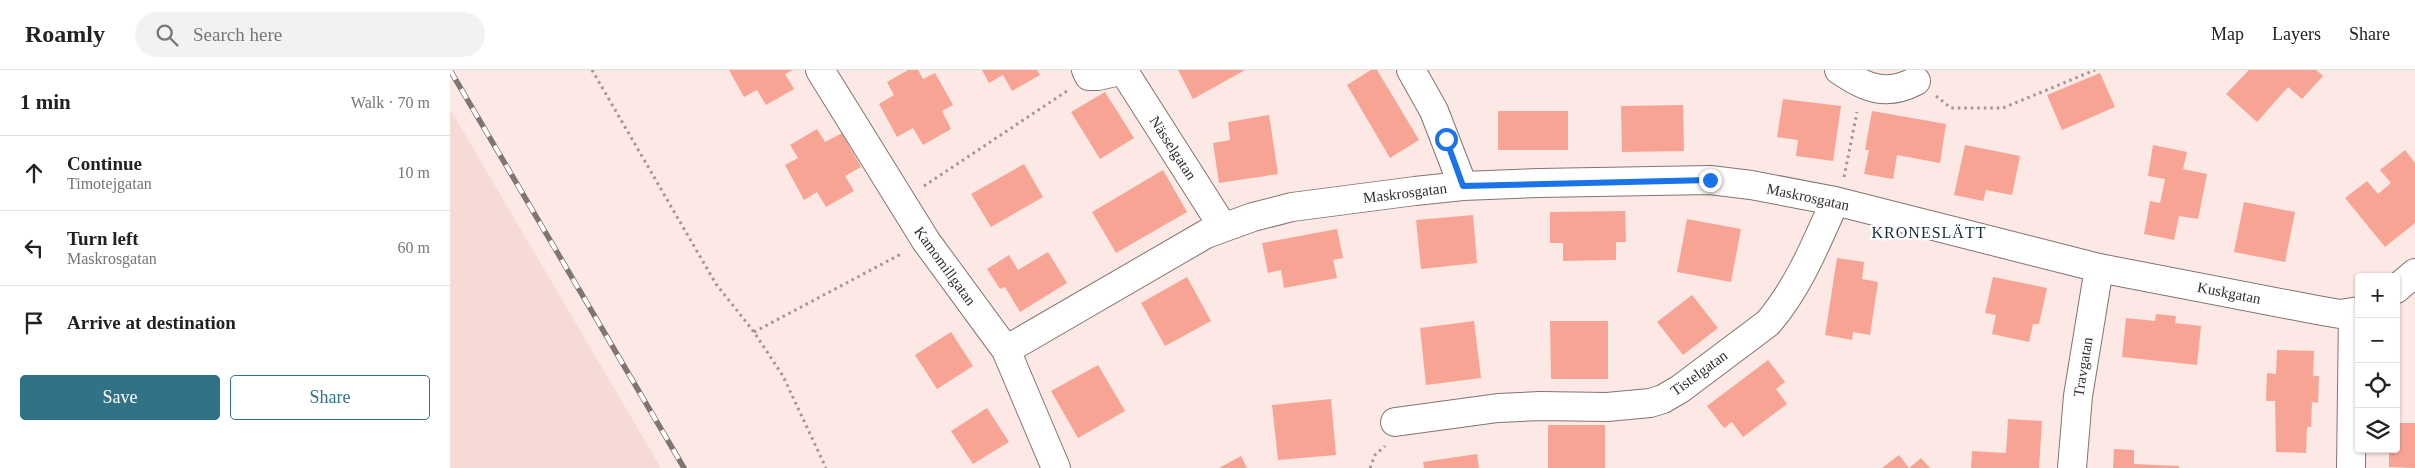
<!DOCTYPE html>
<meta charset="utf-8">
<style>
body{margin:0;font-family:"Times New Roman",serif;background:#f2f2f2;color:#222}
.controls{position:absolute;right:15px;bottom:15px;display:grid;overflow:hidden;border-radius:5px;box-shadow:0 1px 4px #0004}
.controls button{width:45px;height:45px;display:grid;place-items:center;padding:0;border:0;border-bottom:1px solid #e0e0e0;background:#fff;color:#222;font:25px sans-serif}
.stop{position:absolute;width:15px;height:15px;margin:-11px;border:4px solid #1a73e8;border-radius:50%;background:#fff}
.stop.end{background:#1a73e8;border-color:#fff;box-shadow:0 1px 5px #0008}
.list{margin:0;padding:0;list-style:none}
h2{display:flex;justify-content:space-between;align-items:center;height:65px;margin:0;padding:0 20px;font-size:21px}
h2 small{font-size:16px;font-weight:400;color:#767676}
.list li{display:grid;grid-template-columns:32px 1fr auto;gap:15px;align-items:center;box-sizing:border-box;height:75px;padding:0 20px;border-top:1px solid #e0e0e0}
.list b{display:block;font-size:19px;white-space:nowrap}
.list p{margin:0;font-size:16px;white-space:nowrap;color:#767676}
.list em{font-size:16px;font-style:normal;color:#767676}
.actions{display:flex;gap:10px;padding:15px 20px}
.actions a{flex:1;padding:11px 0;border:1px solid #317386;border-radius:5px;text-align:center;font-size:18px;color:#317386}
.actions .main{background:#317386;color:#fff}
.icon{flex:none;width:28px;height:28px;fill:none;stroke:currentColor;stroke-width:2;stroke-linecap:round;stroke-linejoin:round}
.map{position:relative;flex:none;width:1965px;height:398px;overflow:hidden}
header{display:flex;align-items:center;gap:30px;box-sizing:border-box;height:70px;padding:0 25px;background:#fff;border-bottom:1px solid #e0e0e0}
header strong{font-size:24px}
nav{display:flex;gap:28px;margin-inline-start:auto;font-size:18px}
.search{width:350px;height:45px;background:#f2f2f2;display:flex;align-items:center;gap:12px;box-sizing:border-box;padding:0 18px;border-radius:28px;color:#767676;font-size:19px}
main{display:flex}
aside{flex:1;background:#fff}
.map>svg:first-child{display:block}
.built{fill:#f5dad6}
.building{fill:#f8a495}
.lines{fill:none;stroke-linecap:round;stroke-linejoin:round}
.minor-casing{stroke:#847370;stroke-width:30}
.path{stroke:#a39592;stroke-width:3;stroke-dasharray:2.5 4;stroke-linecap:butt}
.minor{stroke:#fff;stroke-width:28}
.rail-casing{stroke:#807572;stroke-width:5.5}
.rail{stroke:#fff;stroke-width:4;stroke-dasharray:11;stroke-linecap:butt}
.route{stroke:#1a73e8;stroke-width:6}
.labels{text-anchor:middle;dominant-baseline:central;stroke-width:4.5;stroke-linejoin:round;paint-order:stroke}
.street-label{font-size:15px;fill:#352e2d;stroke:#fff}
.neighbourhood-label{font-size:16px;letter-spacing:1px;fill:#12313a;stroke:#fff}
</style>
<header>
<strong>Roamly</strong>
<div class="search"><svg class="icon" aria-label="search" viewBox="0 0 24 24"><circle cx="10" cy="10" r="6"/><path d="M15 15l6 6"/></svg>Search here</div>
<nav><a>Map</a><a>Layers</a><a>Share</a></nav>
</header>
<main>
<aside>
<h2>1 min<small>Walk · 70 m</small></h2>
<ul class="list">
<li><svg class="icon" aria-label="ahead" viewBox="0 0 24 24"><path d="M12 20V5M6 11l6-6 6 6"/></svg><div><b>Continue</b><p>Timotejgatan</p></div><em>10 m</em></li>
<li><svg class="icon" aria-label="left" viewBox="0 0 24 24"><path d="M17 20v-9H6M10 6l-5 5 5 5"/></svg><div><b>Turn left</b><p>Maskrosgatan</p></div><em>60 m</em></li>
<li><svg class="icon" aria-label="arrive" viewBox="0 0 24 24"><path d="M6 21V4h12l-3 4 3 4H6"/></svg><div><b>Arrive at destination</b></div></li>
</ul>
<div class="actions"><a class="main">Save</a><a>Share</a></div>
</aside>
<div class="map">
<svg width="1965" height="398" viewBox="0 0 1965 398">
<rect width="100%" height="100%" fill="#fce9e5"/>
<!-- built -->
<path class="built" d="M0,39l211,359h-211z"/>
<!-- building -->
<path class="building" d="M279,0h64l-8,4 9,15 -28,16 -9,-15 -13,7z
M458,0h10l5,9 12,-6 18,32 -11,6 9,18 -28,16 -10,-17 -16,9 -18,-33 15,-9 -7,-13z
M532,0h55l3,5 -28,16 -9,-16 -14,8z
M728,0h67l-52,29z
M921,0h6l42,70 -29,18 -43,-73z
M1799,0h67l7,6 -21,23 -14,-12 -31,35 -31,-28z
M1650,3l15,34 -53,23 -15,-35z
M655,22l29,46 -34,21 -29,-47z
M1333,29l58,7 -8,55 -37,-5 2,-16 -21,-3z
M1233,35l1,46 -62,1 -1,-46z
M1048,41h70v39h-70z
M1422,41l74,13 -6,39 -43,-8 -4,24 -29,-5 5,-24h-4z
M819,45l9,59 -59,9 -6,-40 17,-3 -2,-18z
M367,59l8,13 17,-9 19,34 -16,9 9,15 -28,16 -9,-15 -13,8 -19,-35 13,-7 -8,-13z
M1515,75l55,11 -8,39 -26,-5 -3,11 -29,-6z
M1703,75l34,7 -4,17 24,5 -9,45 -19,-3 -5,24 -30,-6 6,-33 10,2 5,-24 -17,-3z
M1955,80l10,13v60l-30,24 -40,-49 22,-17 11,13 13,-11 -11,-13z
M574,94l19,33 -52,30 -20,-33z
M713,100l24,42 -71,41 -24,-41z
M1794,132l51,10 -10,50 -51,-10z
M1175,141l1,31h-10v18l-53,1v-18h-13v-31z
M1023,145l4,48 -56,6 -5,-49z
M1237,149l54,10 -10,53 -54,-10z
M887,159l6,29 -10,2 4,18 -53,10 -3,-18 -13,3 -6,-30z
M598,182l19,31 -47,29 -15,-25 -5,2 -13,-20 22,-14 9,15z
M1387,188l27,4 -2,17 16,3 -8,53 -17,-3 -1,8 -27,-5z
M737,207l24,44 -46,25 -24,-43z
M1543,207l54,11 -8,36h-6l-4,18 -37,-8 4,-19 -11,-2z
M1242,225l26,33 -35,27 -26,-33z
M1706,244l20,2 -1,7 26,3 -4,39 -75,-8 4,-39 29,3z
M1024,251l7,57 -55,7 -6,-57z
M1100,251h58v58h-57z
M501,262l22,34 -36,23 -22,-34z
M1827,280l37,1 -1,25h6l-1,27 -6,-1 -1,25h-4l-1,26 -30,-1 -1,-51h-9l1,-28 9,1z
M1318,290l17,22 -9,7 11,15 -44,33 -11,-15 -8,6 -17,-22z
M648,295l27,46 -47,27 -27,-47z
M881,329l5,56 -58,5 -6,-55z
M537,338l22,34 -36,22 -22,-33z
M1558,349l34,2 -3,47h-68l1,-17 34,2z
M1946,353h19v45l-26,-1v-18h7z
M1098,355h57v43h-57z
M1664,379l20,1v14l45,2v2h-66z
M1027,384l2,14h-55l-1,-6z
M1449,385l10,13 12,-10 9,10h-48z
M791,386l6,12h-28z"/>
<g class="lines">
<!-- minor casing -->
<g class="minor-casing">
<path id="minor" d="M370,0l106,171 80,109 50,118
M636,0l3,6h9l26,-6
M673,0l100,157
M961,0l23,41 29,75
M1389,0c26,18 47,27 77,11
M1946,219l19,-16
M556,280l200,-116 47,-17 39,-10 123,-16 48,-5 76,-3 171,-3 41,5 84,16 264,67 218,42 23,4 19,-3
M945,352l103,-14 42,-2 67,1 43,-4 13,-4 17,-10 88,-66c30,-35 48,-79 67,-122
M1622,398l6,-72 21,-128
M1901,398l2,-155"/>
</g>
<!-- path -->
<path class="path" d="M142,0l124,214 38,48 29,44 43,92
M1486,26l15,12h52l92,-38
M1394,107l13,-65
M474,116l143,-95
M304,262l147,-78
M920,398l5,-13 10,-9"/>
<!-- minor -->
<use href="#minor" class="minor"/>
<!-- rail casing -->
<g class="rail-casing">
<path id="rail" d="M0,0l234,398"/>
</g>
<!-- rail -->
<use href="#rail" class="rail"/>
</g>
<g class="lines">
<!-- route -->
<path class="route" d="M996,69l17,47 247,-6"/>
</g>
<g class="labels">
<!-- street labels -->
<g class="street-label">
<text transform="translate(723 78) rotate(57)">Nässelgatan</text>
<text transform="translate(955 123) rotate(-7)">Maskrosgatan</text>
<text transform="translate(1358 127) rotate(12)">Maskrosgatan</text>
<text transform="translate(495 196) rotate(54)">Kamomillgatan</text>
<text transform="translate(1779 223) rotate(11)">Kuskgatan</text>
<text transform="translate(1633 297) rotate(-81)">Travgatan</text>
<text transform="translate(1249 303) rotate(-36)">Tistelgatan</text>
</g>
<!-- neighbourhood labels -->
<g class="neighbourhood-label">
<text x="1479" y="162">KRONESLÄTT</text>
</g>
</g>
</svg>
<div class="controls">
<button>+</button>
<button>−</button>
<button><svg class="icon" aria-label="locate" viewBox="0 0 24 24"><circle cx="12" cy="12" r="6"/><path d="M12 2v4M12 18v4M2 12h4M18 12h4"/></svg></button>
<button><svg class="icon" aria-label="layers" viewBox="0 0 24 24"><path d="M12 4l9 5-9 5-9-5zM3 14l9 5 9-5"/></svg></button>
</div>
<div class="stop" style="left:996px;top:69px"></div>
<div class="stop end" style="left:1260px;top:110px"></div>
</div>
</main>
